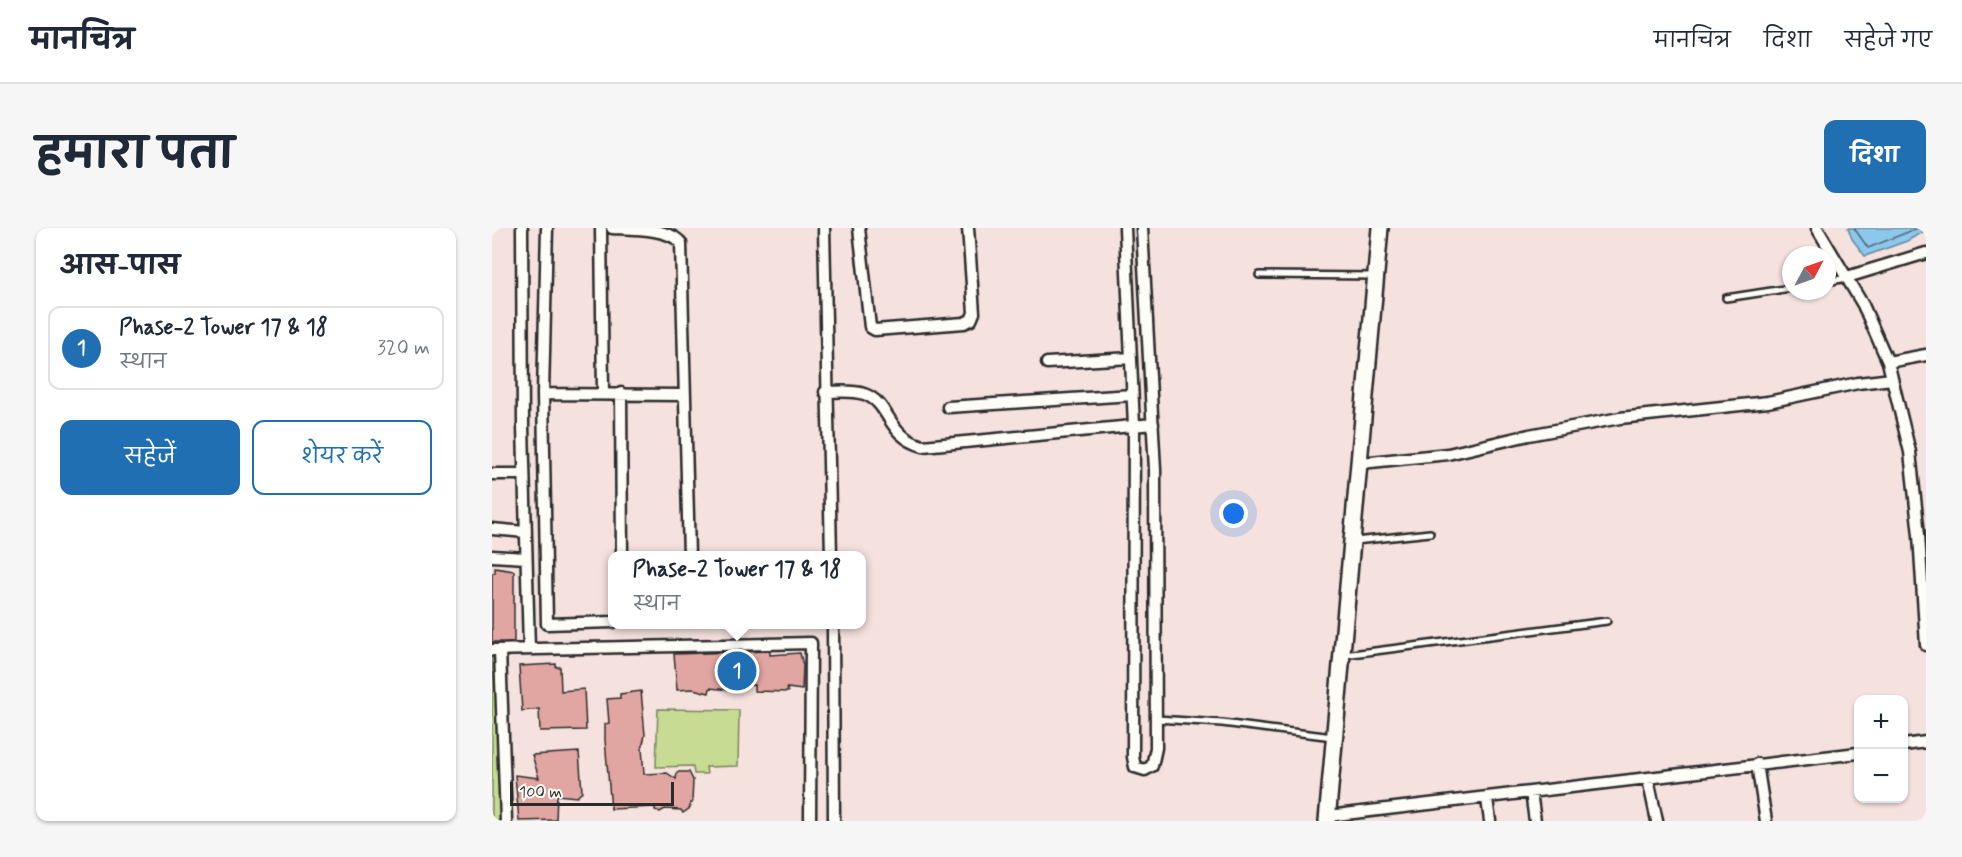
<!DOCTYPE html>
<html lang="hi">
<meta charset="utf-8">
<style>
body{margin:0;font-family:Mynerve,"Playpen Sans Deva",sans-serif;background:#f6f6f7;color:#1f2937}
.controls{position:absolute;right:18px;bottom:18px;display:grid;overflow:hidden;border-radius:12px;box-shadow:0 2px 4px #0004}
.controls button{width:54px;height:54px;display:grid;place-items:center;padding:0;border:0;border-bottom:2px solid #e0e1e3;background:#fff;color:#1f2937;font:30px sans-serif}
.compass{position:absolute;left:1290px;top:18px;width:54px;height:54px;border-radius:50%;background:#fff;box-shadow:0 2px 4px #0004;rotate:49deg}
.scale{position:absolute;left:18px;bottom:15px;width:164px;box-sizing:border-box;padding-left:6px;border:3px solid #2b2b2b;border-top:0;font-size:16px;line-height:21px;white-space:nowrap;color:#2b2b2b;-webkit-text-stroke:4px #fdfcf7;paint-order:stroke}
.you{position:absolute;left:742px;top:286px;width:21px;height:21px;margin:-15px;border:4px solid #fff;border-radius:50%;background:#1a73e8;box-shadow:0 0 0 9px #1a73e833}
.badge{display:grid;place-items:center;width:39px;height:39px;border-radius:50%;background:#1f6fb2;color:#fff;font-size:20px;font-weight:700}
.pin{position:absolute;translate:-50% -50%;border:3px solid #fff;box-shadow:0 2px 6px #0006}
.popup{position:absolute;left:116px;top:323px;width:258px;height:78px;box-sizing:border-box;display:grid;place-content:center;border-radius:12px;background:#fff;filter:drop-shadow(0 2px 4px #0005);font-size:20px;white-space:nowrap;color:#747a83}
.popup b{font-size:22px;color:#1f2937}
.popup::after{content:'';position:absolute;left:50%;top:100%;margin-left:-12px;border:12px solid transparent;border-top-color:#fff}
.list{margin:0;padding:0;list-style:none}
h2{display:flex;justify-content:space-between;align-items:center;height:78px;margin:0;padding:0 24px;font-size:26px}
h2 small{font-size:20px;font-weight:400;color:#747a83}
.list li{display:grid;grid-template-columns:39px 1fr auto;gap:18px;align-items:center;box-sizing:border-box;height:84px;margin:0 12px 12px;padding:0 12px;border:2px solid #e0e1e3;border-radius:12px}
.list b{display:block;font-size:22px;white-space:nowrap}
.list p{margin:0;font-size:20px;white-space:nowrap;color:#747a83}
.list em{font-size:20px;font-style:normal;color:#747a83}
.actions{display:flex;gap:12px;padding:18px 24px}
.actions a{flex:1;padding:14px 0;border:2px solid #1f6fb2;border-radius:12px;text-align:center;font-size:21px;color:#1f6fb2}
.actions .main{background:#1f6fb2;color:#fff}
.map{position:relative;flex:none;width:1434px;height:593px;overflow:hidden;border-radius:12px}
header{display:flex;align-items:center;gap:36px;box-sizing:border-box;height:84px;padding:0 30px;background:#fff;border-bottom:2px solid #e0e1e3}
header strong{font-size:28px}
nav{display:flex;gap:33px;margin-inline-start:auto;font-size:21px}
.intro{display:flex;align-items:center;justify-content:space-between;box-sizing:border-box;height:144px;padding:0 36px}
h1{margin:0;font-size:42px}
.button{padding:15px 27px;border-radius:12px;background:#1f6fb2;color:#fff;font-size:21px;font-weight:700}
main{display:flex;gap:36px;padding:0 36px}
aside{flex:1;background:#fff;border-radius:12px;box-shadow:0 2px 4px #0004}
.map>svg:first-child{display:block}
.green{fill:#c7dc92;stroke:#79845e;stroke-width:1.5}
.water{fill:#8bc8eb;stroke:#65899e;stroke-width:1.5}
.lines{fill:none;stroke-linecap:round;stroke-linejoin:round}
.shore{stroke:#516a78;stroke-width:1.5}
.building{fill:#e1a6a2;stroke:#2b2b2b;stroke-width:1.5}
.lane-casing{stroke:#2b2b2b;stroke-width:10}
.street-casing{stroke:#2b2b2b;stroke-width:15}
.secondary-casing{stroke:#2b2b2b;stroke-width:20}
.lane{stroke:#fdfcf7;stroke-width:5}
.street{stroke:#fdfcf7;stroke-width:10}
.secondary{stroke:#fdfcf7;stroke-width:15}
</style>
<header>
<strong>मानचित्र</strong>
<nav><a>मानचित्र</a><a>दिशा</a><a>सहेजे गए</a></nav>
</header>
<div class="intro"><h1>हमारा पता</h1><a class="button">दिशा</a></div>
<main>
<aside>
<h2>आस-पास<small></small></h2>
<ul class="list">
<li><span class="badge">1</span><div><b>Phase-2 Tower 17 &amp; 18</b><p>स्थान</p></div><em>320 m</em></li>
</ul>
<div class="actions"><a class="main">सहेजें</a><a>शेयर करें</a></div>
</aside>
<div class="map">
<svg width="1434" height="593" viewBox="0 0 1434 593">
<rect width="100%" height="100%" fill="#f5e2de"/>
<filter id="ink" filterUnits="userSpaceOnUse"><feTurbulence type="fractalNoise" baseFrequency=".0167" numOctaves="2"/><feDisplacementMap in="SourceGraphic" scale="12" xChannelSelector="R" yChannelSelector="G"/><feConvolveMatrix kernelMatrix="1 2 1 2 8 2 1 2 1" color-interpolation-filters="sRGB"/></filter>
<g filter="url(#ink)">
<!-- green -->
<path class="green" d="M0,423l6,1 6,169h-12z
M166,481l81,1 -1,56 -32,1 1,7h-13l-1,-8 -37,1z"/>
<!-- water -->
<path class="water" d="M1356,0h78v2l-19,11 -42,15 -13,-17z"/>
<g class="lines">
<!-- shore -->
<path class="shore" d="M1362,0l14,20 50,-20"/>
</g>
<!-- building -->
<path class="building" d="M3,340l19,3v71h-22v-69h3z
M278,423v4l30,-2 3,12 -1,25 -15,-2 1,4 -34,-1v-6l-25,1v4l-19,-2 -1,5 -16,-4 -16,1 -3,-36z
M64,436v3h4l1,24 23,-2 2,41 -46,1 -1,-22 -17,2 -3,-45z
M149,463l4,44 -3,13 2,26 23,-1 9,6 1,-7h12l4,8 -1,23h-2v5l-7,5 -2,-3 -16,-1 -5,3 -5,-2v-3l-44,2 -6,-69v-16l4,-1 -2,-24 13,-1v-4z
M87,524l3,40 -5,5 -20,-2 -1,25 -37,1 -4,-46 24,3 -7,-23z"/>
<g class="lines">
<!-- lane casing -->
<g class="lane-casing">
<path id="lane" d="M767,47l115,1
M1335,54l19,-4
M1234,70l65,-10
M863,313l75,-8
M852,427l263,-34
M664,491l66,4 111,14"/>
</g>
<!-- street casing -->
<g class="street-casing">
<path id="street" d="M30,0l1,198 6,223
M55,0l-4,166 4,230 66,-2
M109,0l2,165
M120,0c20,1 57,0 69,15l8,313
M332,0l7,328
M367,0l11,99 5,3 89,-7 7,-3 3,-7 -6,-85
M633,0l9,198 -1,331 2,10 10,3 7,-4 4,-18 -1,-278 -13,-242
M1325,0l46,77 25,57 22,90 9,83 7,110
M1355,49l79,-24
M1396,134l38,-7
M555,135l84,-5
M333,164c13,0 27,-2 39,2 27,9 22,42 59,52l230,-22
M129,165l1,163
M51,166l142,1
M456,179l184,-12
M869,235l87,-9 81,-19 91,-17 148,-16 90,-19 34,-4
M0,246h32
M0,301l33,3
M0,328l34,2
M341,396l1,197
M0,422l319,-7 -1,178
M8,422l6,171
M1412,517l22,-3
M1265,536l9,57
M1156,551l9,42
M1039,564l4,29
M995,571l3,22
M836,588l530,-63"/>
</g>
<!-- secondary casing -->
<g class="secondary-casing">
<path id="secondary" d="M835,593l53,-593"/>
</g>
<!-- lane -->
<use href="#lane" class="lane"/>
<!-- street -->
<use href="#street" class="street"/>
<!-- secondary -->
<use href="#secondary" class="secondary"/>
</g>
</g>
</svg>
<div class="controls">
<button>+</button>
<button>−</button>
</div>
<svg class="compass" viewBox="-18 -18 36 36"><path d="M0-13l5 13h-10z" fill="#e53935"/><path d="M0 13l5-13h-10z" fill="#747a83"/></svg>
<div class="scale">100 m</div>
<div class="you"></div>
<div class="pin badge" style="left:245px;top:443px">1</div>
<div class="popup"><b>Phase-2 Tower 17 &amp; 18</b>स्थान</div>
</div>
</main>
